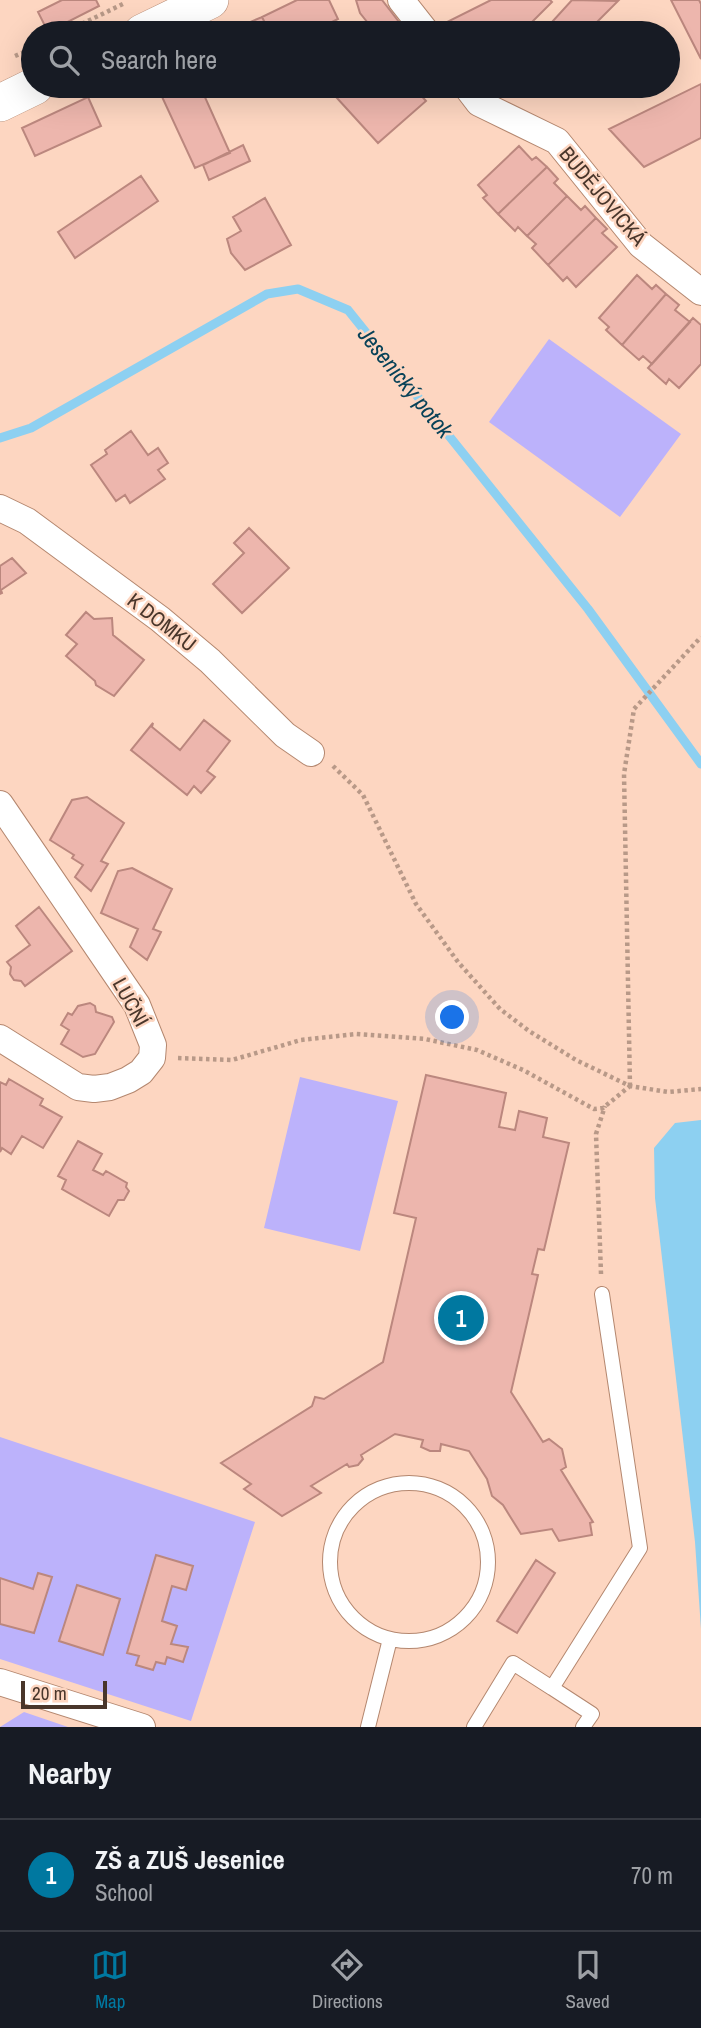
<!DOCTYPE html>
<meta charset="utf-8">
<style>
body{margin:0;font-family:"Archivo Narrow",sans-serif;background:#20242c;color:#f1f3f6}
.scale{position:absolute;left:21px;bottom:18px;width:86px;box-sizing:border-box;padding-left:7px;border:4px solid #49362b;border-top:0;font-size:19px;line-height:24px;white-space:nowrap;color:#49362b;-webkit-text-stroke:5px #fdd6c1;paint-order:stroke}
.you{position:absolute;left:453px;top:1018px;width:24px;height:24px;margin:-18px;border:5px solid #fff;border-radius:50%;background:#1a73e8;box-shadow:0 0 0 10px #1a73e833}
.badge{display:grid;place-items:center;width:46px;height:46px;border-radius:50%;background:#0078a0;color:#fff;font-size:23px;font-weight:700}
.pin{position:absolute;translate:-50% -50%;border:4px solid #fff;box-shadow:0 2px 7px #0006}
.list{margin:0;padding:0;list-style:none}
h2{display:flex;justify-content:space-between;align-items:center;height:91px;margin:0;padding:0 28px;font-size:30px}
h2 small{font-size:23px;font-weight:400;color:#9ea1a6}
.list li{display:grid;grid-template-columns:46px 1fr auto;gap:21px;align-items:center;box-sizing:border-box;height:112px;padding:0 28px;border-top:2px solid #363941}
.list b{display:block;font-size:26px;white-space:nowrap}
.list p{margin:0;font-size:23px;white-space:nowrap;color:#9ea1a6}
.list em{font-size:23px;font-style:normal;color:#9ea1a6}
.icon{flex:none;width:38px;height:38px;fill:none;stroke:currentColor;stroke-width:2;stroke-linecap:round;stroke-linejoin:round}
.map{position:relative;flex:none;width:701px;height:1727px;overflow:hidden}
.search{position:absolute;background:#171b24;box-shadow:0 7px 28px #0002;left:21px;right:21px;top:21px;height:77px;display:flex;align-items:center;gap:18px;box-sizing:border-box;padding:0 24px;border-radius:38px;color:#9ea1a6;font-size:26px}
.sheet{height:203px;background:#171b24}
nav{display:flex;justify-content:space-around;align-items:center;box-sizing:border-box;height:98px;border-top:2px solid #363941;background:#171b24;font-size:19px;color:#9ea1a6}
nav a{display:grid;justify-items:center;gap:4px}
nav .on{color:#0078a0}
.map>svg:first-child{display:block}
.green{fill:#bcb2fb}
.water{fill:#8dd0f1}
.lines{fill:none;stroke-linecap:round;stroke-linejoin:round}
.stream{stroke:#8dd0f1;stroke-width:9}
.building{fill:#edb6ad;stroke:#bb877e;stroke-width:2}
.service-casing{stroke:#b4876f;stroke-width:16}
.minor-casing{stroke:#b4876f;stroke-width:28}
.secondary-casing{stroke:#b4876f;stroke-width:38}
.path{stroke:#b89988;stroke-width:4.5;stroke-dasharray:3.5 3.5;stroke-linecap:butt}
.service{stroke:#fff;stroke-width:14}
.minor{stroke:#fff;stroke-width:26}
.secondary{stroke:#fff;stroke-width:37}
.labels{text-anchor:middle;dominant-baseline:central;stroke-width:5;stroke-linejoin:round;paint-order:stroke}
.street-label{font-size:21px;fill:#49362b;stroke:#fdd6c1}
.water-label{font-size:23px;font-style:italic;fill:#084258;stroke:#fdd6c1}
</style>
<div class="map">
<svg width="701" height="1727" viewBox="0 0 701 1727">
<rect width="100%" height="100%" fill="#fdd6c1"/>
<!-- green -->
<path class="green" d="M549,339l132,95 -61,83 -131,-95z
M300,1077l98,24 -38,150 -96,-23z
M0,1437l255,85 -64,199 -191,-62z
M24,1712l44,15h-68z"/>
<!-- water -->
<path class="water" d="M701,1120v509l-6,-87 -40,-344 -1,-50 21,-25z"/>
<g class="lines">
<!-- stream -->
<path class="stream" d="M0,438l31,-10 236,-134 31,-5 50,21 240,299 113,155"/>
</g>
<!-- building -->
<path class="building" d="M62,0h34l3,6 -51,26 -10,-20z
M297,0h32l9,19 -20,10 2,3 4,-2 2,3h-56l-8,-16z
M356,0h26l17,22 -14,11h-9l-16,-20z
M491,0h59l2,2 -31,31h-67l-9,-10z
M572,0l46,1 -32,32h-44z
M671,0h28l2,4v55z
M262,17l8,16h-43v-1z
M701,84v54l-57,29 -35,-38z
M157,86h43l30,67 -35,15z
M326,86h29l9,9 11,-9h38l13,15 -48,42z
M88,97l13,29 -66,30 -13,-28z
M243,145l7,16 -41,19 -6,-15z
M519,146l13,14 4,-3 11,10 -49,47 -15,-16 4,-3 -9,-10z
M547,167l11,12 -4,4 13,13 -40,40 -9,-9 -3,4 -17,-17z
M141,176l17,25 -83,57 -17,-26z
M567,196l14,14 4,-4 11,12 -48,47 -16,-17 4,-4 -9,-8z
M265,198l26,47 -46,25 -14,-17 -4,-14 14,-8 -8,-14z
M596,218l11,11 -5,4 15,14 -41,40 -9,-10 -4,4 -15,-16z
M637,275l15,14 4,-4 10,9 -44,51 -16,-15 3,-3 -10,-9z
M666,294l13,11 -4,5 15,12 -38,42 -9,-8 -4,4 -17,-15z
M693,318l8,7v39l-22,24 -10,-9 -3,5 -18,-16z
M131,431l17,24 10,-7 10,15 -10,7 7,9 -35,24 -5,-8 -9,6 -25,-36 16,-11 -2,-4z
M249,528l40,40 -47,45 -29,-29 31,-31 -10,-10z
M12,558l14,15 -25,17 1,3 -2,1v-28z
M86,612l8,7 18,-1 1,17 31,25 -30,36 -18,-11 -1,-4 -29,-25 11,-12 -11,-9z
M204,720l26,21 -23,30 8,6 -14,16 -7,-7 -7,9 -56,-45 22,-27 -1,4 28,23z
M87,797l37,26 -23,38 7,3 -17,27 -16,-14 8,-12 -11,-7 2,-3 -24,-15 22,-40z
M132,868l40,21 -19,40 8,3 -14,28 -17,-13 8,-18 -37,-16 17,-42z
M39,907l33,44 -47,35 -4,-5 -7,-1 -4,-6 1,-7 -4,-5 23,-17 -14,-19z
M90,1003l5,3 1,6 16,5 2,5 -19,32 -12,3 -22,-13 8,-14 -8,-5 7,-12 4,2 6,-9z
M426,1075l80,18 -7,34 16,3 4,-19 28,7 -4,19 26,6 -25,107 -6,-1 -6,25 6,1 -27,117 32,50 6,-3 13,10 4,18 -5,3 32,52 -3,1 2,12 -33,6 -7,-12 -31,5 -18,-29 -11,-9 -5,-17 -18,-28 -28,-7 -1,7h-10l-9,-4 2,-7 -28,-6 -34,21 2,4 -5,6 -9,2 -2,-3 -36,22 10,7 -39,23 -38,-27 7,-5 -30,-21 91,-57 3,-9 9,2 59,-37 33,-144 -22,-5z
M9,1079l34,20 -3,6 22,12 -19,31 -21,-12 -11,18 -9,-6 -2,4v-70l6,3z
M78,1141l24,13 -9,16 10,5 3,-4 21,12 -1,4 3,4 -5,9h-6l-9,16 -47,-27 4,-9 -8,-4z
M156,1555l37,11 -7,24 -14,-4 -10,35 15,5 -6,18 17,3 -5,15 -16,-5 -2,7 -9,-2 -3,8 -17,-5 3,-9 -12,-3z
M536,1560l19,13 -38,60 -20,-12z
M38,1573l14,4 -18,56 -34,-9v-46l33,11z
M77,1585l43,14 -17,56 -44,-14z"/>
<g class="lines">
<!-- service casing -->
<g class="service-casing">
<path id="service" d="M330 1562a79 79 0 1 1 158 0a79 79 0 1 1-158 0Z
M552,1688l40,26 -9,13
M368,1727l22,-88
M474,1727l39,-64 39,25 88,-140 -38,-254"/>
</g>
<!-- minor casing -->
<g class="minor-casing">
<path id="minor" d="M401,0l26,33
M466,86l13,17 78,38 84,104 60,47
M0,508l27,13 133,98 50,42 75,74 26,18
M0,804l137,201 16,40 -1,13 -11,14 -13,8 -18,7 -16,2 -16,-2 -78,-49
M0,1682l142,45"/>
</g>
<!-- secondary casing -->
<g class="secondary-casing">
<path id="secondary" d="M142,33l68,-33
M0,103l35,-17"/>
</g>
<!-- path -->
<path class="path" d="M63,33l62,-30
M15,56l18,-8
M333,766l30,29 53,109 42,58 42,47 29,22 47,29 54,26 38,6 33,-3
M178,1058l54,2 69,-20 55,-6 69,5 52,11 46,20 71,39 9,-1 27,-22
M630,1086l-6,-312 10,-65 67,-72
M601,1274l-5,-140 9,-28"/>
<!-- service -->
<use href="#service" class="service"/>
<!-- minor -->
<use href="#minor" class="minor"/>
<!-- secondary -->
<use href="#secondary" class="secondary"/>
</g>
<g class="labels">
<!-- street labels -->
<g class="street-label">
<text transform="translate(603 196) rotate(50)">BUDĚJOVICKÁ</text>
<text transform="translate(162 622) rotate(38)">K DOMKU</text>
<text transform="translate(131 1002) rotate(61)">LUČNÍ</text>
</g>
<!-- water labels -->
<g class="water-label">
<text transform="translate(406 382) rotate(51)">Jesenický potok</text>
</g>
</g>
</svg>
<div class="scale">20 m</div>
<div class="you"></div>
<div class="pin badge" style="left:461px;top:1318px">1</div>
<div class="search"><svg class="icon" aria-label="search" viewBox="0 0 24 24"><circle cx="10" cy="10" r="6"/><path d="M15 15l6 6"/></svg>Search here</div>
</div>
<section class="sheet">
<h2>Nearby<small></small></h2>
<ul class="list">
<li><span class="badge">1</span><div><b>ZŠ a ZUŠ Jesenice</b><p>School</p></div><em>70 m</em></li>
</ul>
</section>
<nav>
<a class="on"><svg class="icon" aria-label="map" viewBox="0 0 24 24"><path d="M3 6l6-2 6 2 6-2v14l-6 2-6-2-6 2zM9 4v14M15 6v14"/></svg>Map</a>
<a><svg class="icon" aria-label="directions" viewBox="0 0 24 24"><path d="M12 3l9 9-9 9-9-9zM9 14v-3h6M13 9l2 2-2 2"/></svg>Directions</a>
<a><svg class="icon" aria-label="saved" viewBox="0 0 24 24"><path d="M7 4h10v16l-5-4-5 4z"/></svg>Saved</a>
</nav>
